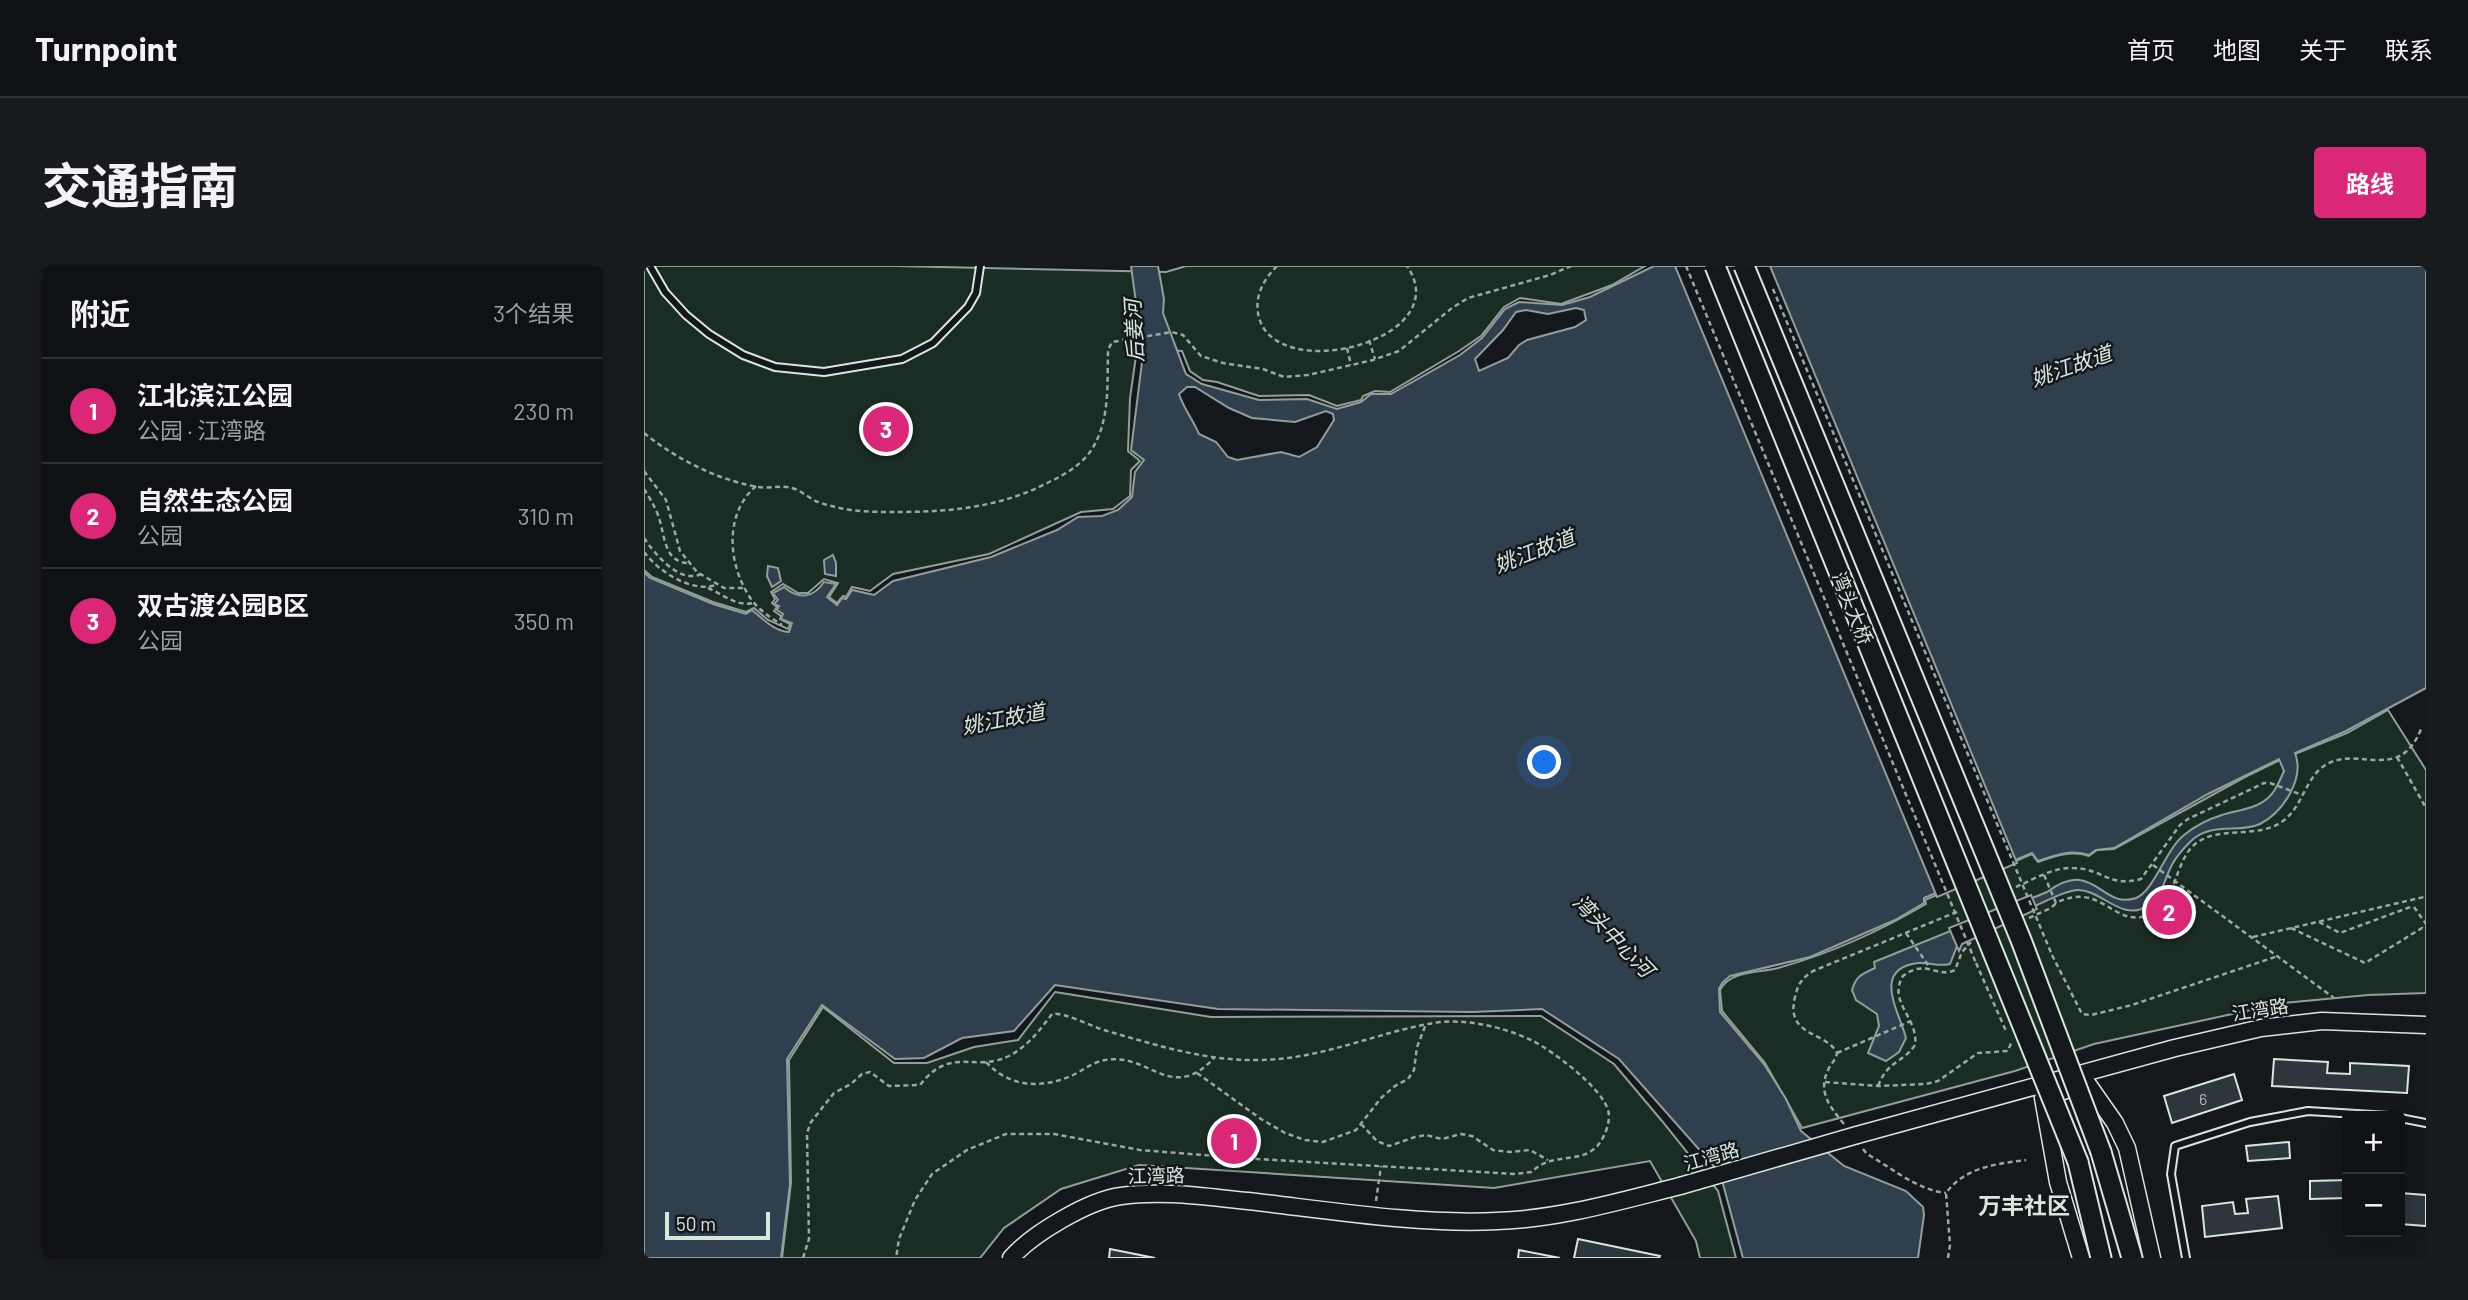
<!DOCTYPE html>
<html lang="zh">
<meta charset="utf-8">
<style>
body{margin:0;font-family:Barlow,"Noto Sans SC",sans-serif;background:#181b1e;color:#f1f3f6}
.controls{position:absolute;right:21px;bottom:21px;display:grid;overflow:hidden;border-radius:7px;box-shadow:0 4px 18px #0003}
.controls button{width:63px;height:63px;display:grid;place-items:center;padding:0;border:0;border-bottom:2px solid #2f3234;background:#0f1215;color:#f1f3f6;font:35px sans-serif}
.scale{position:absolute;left:21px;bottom:18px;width:105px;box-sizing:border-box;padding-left:7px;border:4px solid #d8e6dc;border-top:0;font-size:19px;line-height:24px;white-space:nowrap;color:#d8e6dc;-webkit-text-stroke:5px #14181c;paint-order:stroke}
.you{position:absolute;left:901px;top:497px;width:24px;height:24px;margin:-18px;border:5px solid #fff;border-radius:50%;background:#1a73e8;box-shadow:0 0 0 10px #1a73e833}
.badge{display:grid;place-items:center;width:46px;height:46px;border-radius:50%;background:#db2777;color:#fff;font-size:23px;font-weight:700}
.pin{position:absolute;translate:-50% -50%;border:4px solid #fff;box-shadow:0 2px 7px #0006}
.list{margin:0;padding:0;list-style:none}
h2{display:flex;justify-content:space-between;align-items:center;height:91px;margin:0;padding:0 28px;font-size:30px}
h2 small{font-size:23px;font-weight:400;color:#9b9ea0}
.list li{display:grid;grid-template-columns:46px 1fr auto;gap:21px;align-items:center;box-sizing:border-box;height:105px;padding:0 28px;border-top:2px solid #2f3234}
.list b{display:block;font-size:26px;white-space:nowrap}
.list p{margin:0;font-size:23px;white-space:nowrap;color:#9b9ea0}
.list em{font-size:23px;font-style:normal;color:#9b9ea0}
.map{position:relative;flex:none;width:1782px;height:992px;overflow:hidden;border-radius:7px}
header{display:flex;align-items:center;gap:42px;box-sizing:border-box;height:98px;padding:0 35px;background:#0f1215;border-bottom:2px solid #2f3234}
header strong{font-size:33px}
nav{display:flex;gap:38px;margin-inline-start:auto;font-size:24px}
.intro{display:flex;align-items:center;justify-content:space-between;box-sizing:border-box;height:168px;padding:0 42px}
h1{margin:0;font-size:49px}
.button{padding:18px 32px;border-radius:7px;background:#db2777;color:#fff;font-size:24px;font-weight:700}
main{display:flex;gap:42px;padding:0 42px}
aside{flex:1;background:#0f1215;border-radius:7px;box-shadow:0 4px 18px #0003}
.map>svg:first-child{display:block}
.green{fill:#1a2d24;stroke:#939e99;stroke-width:2}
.water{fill:#2f3f4d;stroke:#939e99;stroke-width:2;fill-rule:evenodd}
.pier{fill:#14181c;stroke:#939e99;stroke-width:2}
.building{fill:#2c363c;stroke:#d8e6dc;stroke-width:2}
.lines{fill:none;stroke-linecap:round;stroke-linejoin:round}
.service-casing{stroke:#d8e6dc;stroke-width:10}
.tertiary-casing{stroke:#d8e6dc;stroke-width:19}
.primary-casing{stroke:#d8e6dc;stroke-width:23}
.path{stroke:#9da8a2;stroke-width:2.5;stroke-dasharray:5 3.5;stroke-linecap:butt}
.service{stroke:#14181c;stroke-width:6}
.tertiary{stroke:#14181c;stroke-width:16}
.primary{stroke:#14181c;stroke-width:19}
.tertiary-bridge-casing{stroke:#d8e6dc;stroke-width:19;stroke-linecap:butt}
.primary-bridge-casing{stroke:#d8e6dc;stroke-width:23;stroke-linecap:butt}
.path-bridge{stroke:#9da8a2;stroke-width:2.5;stroke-dasharray:5 3.5;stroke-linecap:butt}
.tertiary-bridge{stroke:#14181c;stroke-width:16}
.primary-bridge{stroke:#14181c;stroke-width:19}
.labels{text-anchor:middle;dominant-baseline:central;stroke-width:5;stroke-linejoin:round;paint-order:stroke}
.number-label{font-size:16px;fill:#adbab4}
.street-label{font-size:19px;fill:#d8e6dc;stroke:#14181c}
.water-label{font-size:21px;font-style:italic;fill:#d8e6dc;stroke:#14181c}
.quarter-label{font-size:23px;font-weight:bold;fill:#d8e6dc;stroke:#14181c}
</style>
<header>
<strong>Turnpoint</strong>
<nav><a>首页</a><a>地图</a><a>关于</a><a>联系</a></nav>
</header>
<div class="intro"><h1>交通指南</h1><a class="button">路线</a></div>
<main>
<aside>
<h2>附近<small>3个结果</small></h2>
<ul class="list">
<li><span class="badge">1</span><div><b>江北滨江公园</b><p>公园 · 江湾路</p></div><em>230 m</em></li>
<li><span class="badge">2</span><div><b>自然生态公园</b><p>公园</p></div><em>310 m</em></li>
<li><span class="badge">3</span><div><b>双古渡公园B区</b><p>公园</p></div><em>350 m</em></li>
</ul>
</aside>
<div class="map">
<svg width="1782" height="992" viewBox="0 0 1782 992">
<rect width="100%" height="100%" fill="#14181c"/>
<!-- green -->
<path class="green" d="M0,0h253l269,6 20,-6h459l-33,19 -51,19 -41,-6 -16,9 -23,29 -22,15 -69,41 -15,-1 -12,5 -2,4 -24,6 -28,-11 -50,1 -42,-14 -14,-2 -13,-9 -8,-20 -45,-2 -7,49 -2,53 12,10 -9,9 -1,26 -17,13 -32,3 -92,42 -96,20 -23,17 -18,-4 -6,10 -3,-1 -6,7 -8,-6 9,-14 -14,-4 -16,14h-10l-15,-9 -12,8 4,7 -3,4 5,4 -3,4 7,5 -1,3 10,5 -2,5 -20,-9 -14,-12 -8,4 -33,-10 -61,-25 -8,-7z
M1744,444l38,60v223l-58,2 -85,8 -189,41 -79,27 -213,57 -37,-65 -43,-52 -2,-21c10,-20 39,-17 58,-22 51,-14 102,-37 148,-64l-1,-4 107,-46 6,8c16,-6 34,-12 51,-6l8,-6 17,-1 131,-72 33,-16 69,-28z
M411,726l156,25 330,-1 73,48 48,57 56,70 18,67h-36l-4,-17 -46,-80 -156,27 -355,-23 -78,24 -57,39 -24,30h-198l9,-75 -2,-123 34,-53 71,56h33l47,-16 44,-7z"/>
<!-- water -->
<path class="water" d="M487,0h27l6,33 -1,14 23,61 16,10 57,16 48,-1 30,10 24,-7 10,-8h20l69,-39 22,-17 23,-29 14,-7 43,3 28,-8 64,-31h772v422l-80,43 -51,22c10,26 -12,59 -35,71 -20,10 -50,-3 -70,18 -6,6 -13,14 -17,21 -9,15 -10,35 -27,44 -26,14 -45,-18 -69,-17 -13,1 -28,10 -40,15 -26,12 -52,24 -78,36l-9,23c-11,3 -21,-2 -32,-1 -47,6 -19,48 -12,75l-7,14 -13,9 -18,-8 11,-27 -2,-12 -21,-14 -4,-10c4,-14 10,-16 23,-22l-1,-6 173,-70c48,-35 53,18 89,6 18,-7 30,-49 48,-63 11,-9 25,-16 38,-20 19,-6 40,-6 52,-24 4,-6 7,-13 10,-20l-5,-12 -71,35 -94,54 -18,2 -7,5c-18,-6 -34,0 -51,6l-6,-8 -108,45v5l-29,17 -85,37 -80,19 -8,7 -3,6 1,23 44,52 22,35 15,32 43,35 62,25 17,16 1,8 -6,43h-175l-23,-85 -101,-114 -77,-50 -69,3 -255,-3 -163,-24 -41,46 -52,7 -38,20 -29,1 -73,-54 -35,54 3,125 -9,74h-137v-686l6,6 63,26 33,10 6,-4c11,9 22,21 37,22l3,-9 -11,-4 2,-5 -6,-4 2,-4 -5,-2 4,-4 -5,-7 11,-6c15,13 29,11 40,-5l12,2 -9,13 10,8 5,-7 4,1 6,-9 22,5 19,-14 98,-24 66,-27 21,-13 24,-1 16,-6 14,-13 3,-25 9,-12 -13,-10 12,-96zM932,42l8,2 2,10 -11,7 -48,13 -8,5 -11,13 -29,13 -4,-12 28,-29 13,-18 10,-2 22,4zM543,121h8l34,21 23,10 43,4 31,-11 7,3 1,6 -17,27 -18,10 -18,-5 -44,8 -9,-3 -12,-15 -17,-8c-6,-14 -15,-25 -20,-40z
M189,289l3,8v13l-11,-2 -1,-14z
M124,300l10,2 3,13 -9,6 -5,-11z"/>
<!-- pier -->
<path class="pier" d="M1031,0h95l247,597 -80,34z
M1387,629l6,14 -75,35 -3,7 -10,-23z"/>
<!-- building -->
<path class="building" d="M1630,793l54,3 -1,11 23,1v-11l59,3 -2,27 -135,-7z
M1590,808l8,26 -70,23 -8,-27z
M1645,876l1,16 -42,3 -2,-15z
M1703,914v18l-37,1v-18z
M1756,927l26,2v31l-26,-2z
M1634,930l4,32 -77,9 -3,-31 31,-4 2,12 13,-1 -2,-14z
M934,973l82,17 -1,2h-85z
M466,983l45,9h-46z
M875,984l41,8h-42z"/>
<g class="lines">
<!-- service casing -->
<g class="service-casing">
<path id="service" d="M6,0l15,26 21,23 23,19 34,21 32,12 49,5 78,-13 31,-16 35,-36 8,-14 4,-27
M1756,852l26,5
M1542,992l-15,-84 4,-28 75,-24 58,-11 81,5"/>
</g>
<!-- tertiary casing -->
<g class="tertiary-casing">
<path id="tertiary" d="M1213,869l318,-87 86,-20 61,-7 104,4
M367,992c21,-24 78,-58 110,-62 42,-6 85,1 127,5 79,9 170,24 249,20 62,-2 123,-20 183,-35
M1437,992l-23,-76 -15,-84 44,-15 28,40 12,25 25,110"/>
</g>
<!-- primary casing -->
<g class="primary-casing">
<path id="primary" d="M1457,886l31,106
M1434,896l23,96"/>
</g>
<!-- path -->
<path class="path" d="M633,0c-13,13 -22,29 -19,47 12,75 201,28 149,-47
M725,74l6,19
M703,82l4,17
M0,167c32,26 74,47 114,54 13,2 24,-3 37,2 8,3 15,10 23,13 8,3 17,5 26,7 17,3 36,3 53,3 54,0 106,-5 154,-31 13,-6 26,-14 35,-24 25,-29 21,-72 22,-107l4,-8 60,-10 11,3 18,21 22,7 40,6 21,8 24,-2 65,-15 26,-9 53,-43 16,-10 82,-23 21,-9
M0,205l22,29 14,51 17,21 27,16h21
M112,220c-32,28 -28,77 -7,110 8,13 21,21 33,29
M0,223c5,8 10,16 14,26 7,18 5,49 32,48
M0,272c11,16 35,46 57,36
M0,286c15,20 48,41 72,33
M64,322c14,6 29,19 45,15
M1753,491l29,51
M1509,599l181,133
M1400,609l12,28c45,-22 56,23 90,13 29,-9 28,-50 46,-69 23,-24 64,-6 91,-26 18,-13 21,-37 37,-52 33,-29 78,18 101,-40
M1372,621c18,-8 38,-20 57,-19 29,0 36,20 68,11l39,-54 8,-6 76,-36h6l32,12
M1770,641l12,17
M1385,652l22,-10 5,-5
M1675,656l21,11 73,-27
M1647,662l74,35 57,-35 4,3
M1262,667l24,35
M1609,671l171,-40 2,2
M1408,689l30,59 9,1 41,-10 146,-49
M1332,697l30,68
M1193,787l74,-32
M342,796c23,25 54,27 85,14 11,-5 22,-14 34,-16 45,-8 66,45 110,-3
M553,807l64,46 24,14 20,7 18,2 33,-12 25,-32 14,-12 13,-7 6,-9 3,-23 9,-23
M1181,816l53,4 48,-2 12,-3 40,-28 30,-2 3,-8
M1234,820c10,-26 24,-22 37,-41 4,-27 -28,-43 -12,-69 23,-18 34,3 52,-6l7,-18 9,-10
M717,858l16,17 12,5 26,-9 11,-2 16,4 19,-5 11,2 21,14 17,2 20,-2 18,10
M1200,858c-15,-18 -27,-33 -15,-56 3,-6 7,-8 8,-15 -11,-22 -52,-16 -42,-56 3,-13 7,-19 18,-26l146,-60
M1219,883l4,5c25,14 50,36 79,39
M732,935l5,-35
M159,992l6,-19 -2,-106 4,-11 23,-29 17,-9 11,-10 8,-2 19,14 31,-1c31,-40 54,-12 89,-29 19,-10 31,-26 43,-42 13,-2 40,13 55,17 49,14 99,30 150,29 61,0 113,-25 171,-36 33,-7 73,2 103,16 21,10 71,48 77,70 3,10 -2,23 -7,31 -16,26 -49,9 -69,31l-19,2 -272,-16 -101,-8 -86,-16h-48l-39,16 -35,24 -17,26 -16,39 -3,19
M1304,992l2,-13 -4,-52c19,-26 50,-29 80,-33"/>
<!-- service -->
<use href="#service" class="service"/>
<!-- tertiary -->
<use href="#tertiary" class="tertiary"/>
<!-- primary -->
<use href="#primary" class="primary"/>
<!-- tertiary-bridge casing -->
<g class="tertiary-bridge-casing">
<path id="tertiary-bridge" d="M1036,920l177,-51"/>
</g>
<!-- primary-bridge casing -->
<g class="primary-bridge-casing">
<path id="primary-bridge" d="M1071,0l363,896
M1100,0l277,674 80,212"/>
</g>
<!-- path-bridge -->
<path class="path-bridge" d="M1042,0l290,697
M1129,23l279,666"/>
<!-- tertiary-bridge -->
<use href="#tertiary-bridge" class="tertiary-bridge"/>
<!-- primary-bridge -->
<use href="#primary-bridge" class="primary-bridge"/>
</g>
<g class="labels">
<!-- number labels -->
<g class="number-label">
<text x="1559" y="832">6</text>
</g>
<!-- street labels -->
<g class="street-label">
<text transform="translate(1209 342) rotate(68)">湾头大桥</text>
<text transform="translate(1616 743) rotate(-9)">江湾路</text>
<text transform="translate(1067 890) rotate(-16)">江湾路</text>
<text transform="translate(512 909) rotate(-1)">江湾路</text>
</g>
<!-- water labels -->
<g class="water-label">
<text transform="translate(489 65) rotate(-93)">后姜河</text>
<text transform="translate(1427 99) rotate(-19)">姚江故道</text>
<text transform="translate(890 284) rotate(-21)">姚江故道</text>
<text transform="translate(359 452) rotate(-11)">姚江故道</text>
<text transform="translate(970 669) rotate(46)">湾头中心河</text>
</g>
<!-- quarter labels -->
<g class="quarter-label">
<text x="1380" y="939">万丰社区</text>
</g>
</g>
</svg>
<div class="controls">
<button>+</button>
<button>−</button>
</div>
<div class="scale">50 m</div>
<div class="you"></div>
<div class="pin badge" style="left:590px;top:875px">1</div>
<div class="pin badge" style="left:1525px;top:646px">2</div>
<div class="pin badge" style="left:242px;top:163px">3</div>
</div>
</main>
